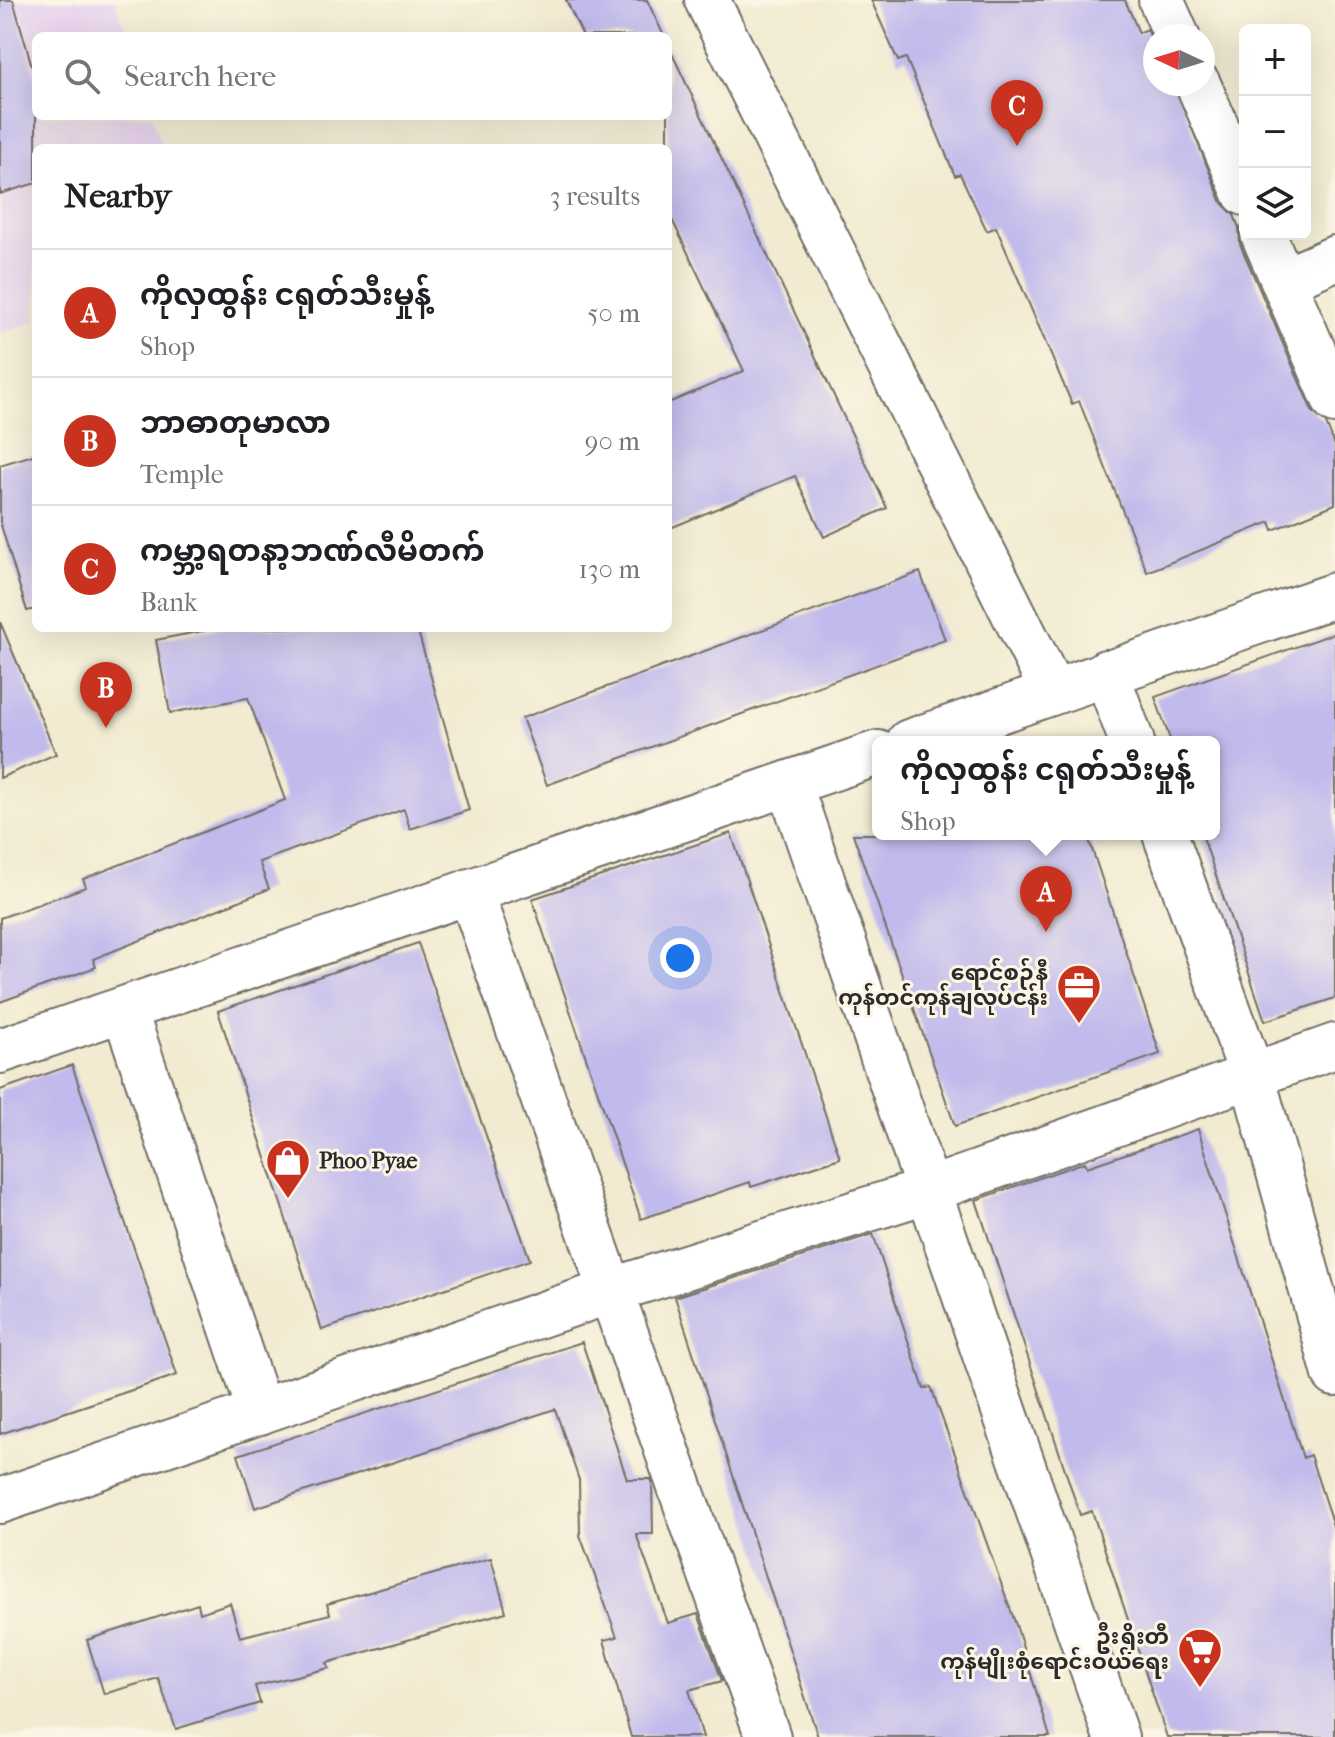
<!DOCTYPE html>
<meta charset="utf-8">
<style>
body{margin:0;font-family:"IM FELL French Canon","Noto Sans Myanmar",serif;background:#f2f2f2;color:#202124}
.controls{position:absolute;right:24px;top:24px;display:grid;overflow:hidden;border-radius:12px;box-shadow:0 8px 32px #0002}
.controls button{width:72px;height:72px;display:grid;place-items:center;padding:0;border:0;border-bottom:2px solid #e0e0e0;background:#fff;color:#202124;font:40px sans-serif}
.compass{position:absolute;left:1143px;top:24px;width:72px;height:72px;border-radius:50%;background:#fff;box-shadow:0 8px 32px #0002;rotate:274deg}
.you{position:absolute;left:680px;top:958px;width:28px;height:28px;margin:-20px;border:6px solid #fff;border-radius:50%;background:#1a73e8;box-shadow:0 0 0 12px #1a73e833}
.badge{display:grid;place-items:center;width:52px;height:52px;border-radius:50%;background:#c8321e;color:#fff;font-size:26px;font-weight:700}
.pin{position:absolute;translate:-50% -66px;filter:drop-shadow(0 2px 4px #0008)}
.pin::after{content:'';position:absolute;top:42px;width:28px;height:24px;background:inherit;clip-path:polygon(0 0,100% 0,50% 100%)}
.popup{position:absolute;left:872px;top:736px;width:348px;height:104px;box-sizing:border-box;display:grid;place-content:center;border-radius:12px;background:#fff;filter:drop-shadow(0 2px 6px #0005);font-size:26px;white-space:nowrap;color:#757577}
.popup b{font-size:30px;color:#202124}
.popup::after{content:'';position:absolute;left:50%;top:100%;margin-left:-16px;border:16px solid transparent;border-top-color:#fff}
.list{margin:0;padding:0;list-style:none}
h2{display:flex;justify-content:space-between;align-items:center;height:104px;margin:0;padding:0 32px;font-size:34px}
h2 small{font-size:26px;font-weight:400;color:#757577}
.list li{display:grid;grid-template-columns:52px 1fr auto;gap:24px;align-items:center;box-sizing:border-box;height:128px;padding:0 32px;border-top:2px solid #e0e0e0}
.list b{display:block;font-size:30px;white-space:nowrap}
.list p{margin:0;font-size:26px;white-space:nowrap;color:#757577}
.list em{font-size:26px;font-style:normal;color:#757577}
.icon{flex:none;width:44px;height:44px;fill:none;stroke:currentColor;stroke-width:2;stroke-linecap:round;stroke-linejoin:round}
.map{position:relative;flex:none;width:1335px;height:1737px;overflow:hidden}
.search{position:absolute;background:#fff;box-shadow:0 8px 32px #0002;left:32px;top:32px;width:640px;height:88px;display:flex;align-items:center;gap:20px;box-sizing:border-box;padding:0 28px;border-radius:12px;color:#757577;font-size:30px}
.panel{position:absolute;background:#fff;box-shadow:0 8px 32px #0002;left:32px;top:144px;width:640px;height:488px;border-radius:12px}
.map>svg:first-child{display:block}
.built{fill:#e7d2ef}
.building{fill:#c1baec}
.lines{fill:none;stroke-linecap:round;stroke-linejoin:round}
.street-casing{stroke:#716e65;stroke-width:48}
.street{stroke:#fff;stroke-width:44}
.labels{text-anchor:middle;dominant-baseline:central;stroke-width:6;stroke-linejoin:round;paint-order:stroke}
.poi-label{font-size:22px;font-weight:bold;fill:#2b2b2b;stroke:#fcf5e5;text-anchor:end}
</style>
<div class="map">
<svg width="1335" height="1737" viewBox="0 0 1335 1737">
<rect width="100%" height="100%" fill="#fcf5e5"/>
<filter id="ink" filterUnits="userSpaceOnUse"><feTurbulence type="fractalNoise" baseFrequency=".0125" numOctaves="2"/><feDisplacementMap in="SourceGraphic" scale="16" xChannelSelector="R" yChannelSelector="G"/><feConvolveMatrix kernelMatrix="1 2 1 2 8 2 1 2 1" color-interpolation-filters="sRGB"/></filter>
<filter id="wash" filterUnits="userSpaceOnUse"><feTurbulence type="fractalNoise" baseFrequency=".006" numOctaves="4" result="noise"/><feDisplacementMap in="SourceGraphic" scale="32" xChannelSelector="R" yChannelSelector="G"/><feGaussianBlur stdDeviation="1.8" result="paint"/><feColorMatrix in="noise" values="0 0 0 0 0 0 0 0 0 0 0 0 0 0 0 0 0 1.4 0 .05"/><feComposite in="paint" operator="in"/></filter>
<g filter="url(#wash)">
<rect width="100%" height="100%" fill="#f2ebd1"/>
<!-- built -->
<path class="built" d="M0,0h115l12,36h-91v80h116l11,32h-127v173l-36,12z"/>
<g id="blocks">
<!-- building -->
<path class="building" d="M0,0h13l23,81v102l-36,11z
M566,0h81l17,36h-81z
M871,0h254l14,33 8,-4 8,18v37h19l48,119 12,12 5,13 1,16 72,167 14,12 9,23v58l-62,26 -3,-8 -123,50 -68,-171 -7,3 -76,-177 -9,4 -27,-57 -5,2 -49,-118 -8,3z
M668,45l219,463 -63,29 -29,-61 -127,53v-126l76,-32 -76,-160z
M36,454v155l-9,2 -27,-89v-57z
M920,572l25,68 -398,145 -25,-67z
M0,622l56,132 -56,24z
M218,628h199l52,182 -59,19 -6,-20 -145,53 10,27 -176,70 3,8 -96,35v-84l86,-31 -3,-8 202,-79 -37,-102 -78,15 -14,-73z
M1335,633v365l-70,23 -63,-187h12v-92h-43l-16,-45z
M731,833l109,325 -89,29 -1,-5 -109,37 -109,-320z
M853,834h234l73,220 -205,72z
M418,943l112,317 -208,70 -104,-319z
M72,1065l105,310 -177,59v-344z
M1198,1129l105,329 7,-3 25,77v205h-168l-75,-226 -12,4 -104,-315 109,-38 2,5z
M873,1234l51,155 7,-2 85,238 34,112h-232l-143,-440z
M582,1342l45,137h24l1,4 1,51h-17l32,89 30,-9 24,67 -33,9 14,47h-72l-27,-97 13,-3 -37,-102 -1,-55 -24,-71 -300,99 -17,-53z
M491,1558l15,54 -179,51 2,5 -74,18 5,17 -84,26 -18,-51 -54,16 -17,-54 111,-36 2,9 30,-10 10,34 90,-23 -3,-10z"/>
</g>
</g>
<g filter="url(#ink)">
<use href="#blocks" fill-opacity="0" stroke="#716e65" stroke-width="2"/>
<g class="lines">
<!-- street casing -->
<g class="street-casing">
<path id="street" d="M707,0l346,692
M1161,0l16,36
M1198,84l47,109
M1263,234l72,167
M1283,281l52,-23
M1106,672l26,70
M909,742l426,-147
M789,783l327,954
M1165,834l87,241 83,299
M470,891l298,846
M124,1009l136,403
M0,1051l878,-298
M0,1501l613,-211 316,-100 406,-144"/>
</g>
<!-- street -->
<use href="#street" class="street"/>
</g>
</g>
<!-- icons -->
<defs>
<g id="office-pin" transform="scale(2.3)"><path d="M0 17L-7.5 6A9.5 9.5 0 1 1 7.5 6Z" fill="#c8321e" stroke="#fcf5e5"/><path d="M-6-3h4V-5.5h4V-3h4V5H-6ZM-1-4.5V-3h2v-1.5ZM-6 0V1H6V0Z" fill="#fff"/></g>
<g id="shop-pin" transform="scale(2.3)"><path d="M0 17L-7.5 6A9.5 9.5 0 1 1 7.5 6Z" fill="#c8321e" stroke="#fcf5e5"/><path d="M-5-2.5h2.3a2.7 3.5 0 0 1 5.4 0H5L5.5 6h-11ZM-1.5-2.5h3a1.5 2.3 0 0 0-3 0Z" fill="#fff"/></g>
<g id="supermarket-pin" transform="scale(2.3)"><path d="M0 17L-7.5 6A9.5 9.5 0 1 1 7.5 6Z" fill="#c8321e" stroke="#fcf5e5"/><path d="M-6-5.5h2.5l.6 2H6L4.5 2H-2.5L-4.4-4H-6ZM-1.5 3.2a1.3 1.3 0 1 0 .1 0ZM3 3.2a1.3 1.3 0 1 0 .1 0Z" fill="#fff"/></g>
</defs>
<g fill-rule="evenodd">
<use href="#office-pin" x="1079" y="986"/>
<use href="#shop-pin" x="288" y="1161"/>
<use href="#supermarket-pin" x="1200" y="1650"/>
</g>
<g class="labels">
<!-- poi labels -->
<g class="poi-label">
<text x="1048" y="973">ရောင်စဉ်နီ<tspan x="1048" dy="25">ကုန်တင်ကုန်ချလုပ်ငန်း</tspan></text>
<text x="319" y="1161" text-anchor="start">Phoo Pyae</text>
<text x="1169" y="1637">ဦးရှိုးတီ<tspan x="1169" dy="25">ကုန်မျိုးစုံရောင်းဝယ်ရေး</tspan></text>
</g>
</g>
</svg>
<div class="controls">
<button>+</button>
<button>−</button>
<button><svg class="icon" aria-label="layers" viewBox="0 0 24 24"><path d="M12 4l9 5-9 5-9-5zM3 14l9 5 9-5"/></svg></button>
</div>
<svg class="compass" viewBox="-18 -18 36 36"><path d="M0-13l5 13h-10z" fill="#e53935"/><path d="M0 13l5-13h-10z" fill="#757577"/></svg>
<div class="you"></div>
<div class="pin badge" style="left:1046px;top:932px">A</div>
<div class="popup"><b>ကိုလှထွန်း ငရုတ်သီးမှုန့်</b>Shop</div>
<div class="pin badge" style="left:106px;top:728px">B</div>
<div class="pin badge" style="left:1017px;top:146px">C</div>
<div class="search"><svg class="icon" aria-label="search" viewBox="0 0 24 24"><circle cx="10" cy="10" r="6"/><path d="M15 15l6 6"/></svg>Search here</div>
<section class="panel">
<h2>Nearby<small>3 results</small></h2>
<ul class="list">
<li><span class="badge">A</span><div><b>ကိုလှထွန်း ငရုတ်သီးမှုန့်</b><p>Shop</p></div><em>50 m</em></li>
<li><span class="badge">B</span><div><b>ဘာဓာတုမာလာ</b><p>Temple</p></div><em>90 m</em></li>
<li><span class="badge">C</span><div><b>ကမ္ဘာ့ရတနာ့ဘဏ်လီမိတက်</b><p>Bank</p></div><em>130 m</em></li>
</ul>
</section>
</div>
